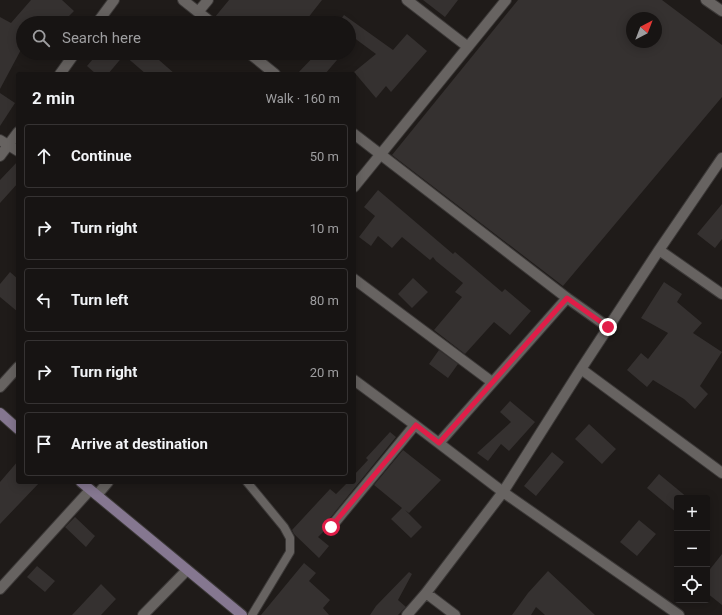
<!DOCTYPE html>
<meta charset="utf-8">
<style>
body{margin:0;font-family:Roboto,sans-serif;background:#201d1c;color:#f1f3f6}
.controls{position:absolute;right:12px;bottom:12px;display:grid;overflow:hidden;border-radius:4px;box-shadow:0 2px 10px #0003}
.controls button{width:36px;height:36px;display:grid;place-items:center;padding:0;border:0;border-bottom:1px solid #363333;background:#171413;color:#f1f3f6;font:20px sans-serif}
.compass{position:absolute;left:626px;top:12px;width:36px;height:36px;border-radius:50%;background:#171413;box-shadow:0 2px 10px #0003;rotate:42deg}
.stop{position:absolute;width:12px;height:12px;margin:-9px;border:3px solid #e11d48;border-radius:50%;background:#fff}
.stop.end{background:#e11d48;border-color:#fff;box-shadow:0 1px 4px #0008}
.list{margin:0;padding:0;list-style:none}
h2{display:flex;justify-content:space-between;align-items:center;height:52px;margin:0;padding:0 16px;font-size:17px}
h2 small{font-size:13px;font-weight:400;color:#9e9ea0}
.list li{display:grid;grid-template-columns:26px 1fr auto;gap:12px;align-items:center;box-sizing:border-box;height:64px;margin:0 8px 8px;padding:0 8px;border:1px solid #363333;border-radius:4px}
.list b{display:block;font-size:15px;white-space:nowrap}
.list em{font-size:13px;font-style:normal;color:#9e9ea0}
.icon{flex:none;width:22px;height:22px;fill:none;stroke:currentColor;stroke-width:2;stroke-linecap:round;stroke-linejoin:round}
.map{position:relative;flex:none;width:722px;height:615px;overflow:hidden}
.search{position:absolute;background:#171413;box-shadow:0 2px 10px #0003;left:16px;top:16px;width:340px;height:44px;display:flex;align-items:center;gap:10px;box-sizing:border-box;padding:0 14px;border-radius:22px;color:#9e9ea0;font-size:15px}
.panel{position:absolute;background:#171413;box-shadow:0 2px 10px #0003;left:16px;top:72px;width:340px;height:412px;border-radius:4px}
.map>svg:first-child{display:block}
.building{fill:#353130;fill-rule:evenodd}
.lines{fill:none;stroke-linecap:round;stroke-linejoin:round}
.lane-casing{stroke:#3b3837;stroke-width:10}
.street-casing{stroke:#3b3837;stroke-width:12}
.secondary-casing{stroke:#3b3837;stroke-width:12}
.lane{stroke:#676361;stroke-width:8}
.street{stroke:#676361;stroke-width:10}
.secondary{stroke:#857790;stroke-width:10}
.route{stroke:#e11d48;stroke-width:5}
</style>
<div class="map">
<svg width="722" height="615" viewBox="0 0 722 615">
<rect width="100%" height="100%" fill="#1f1b19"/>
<!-- building -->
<path class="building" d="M31,0h31l12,11 -12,12h-39v23l-23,43v-72l11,6z
M229,0h93l-18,23h-86l-3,-6z
M423,0h35l-13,17z
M518,0h144l60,45v52l-159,189 -171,-131zM632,18h24v24h-24z
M344,15l49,35 14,-16 20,17 -36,41 -5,-6 -10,12 -22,-26 22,-18 -19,-14 -8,-8v-9h-11z
M98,53h53l24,21h-29l-22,-19 -16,19h-12l-9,-8z
M317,53h13l7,7 -12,14h-28z
M0,93l15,10 -15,23z
M18,161v22l-18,20v-23z
M378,190l75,64 2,-2 47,40 3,-3 26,22 -21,24 -16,-13 -29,32 -31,-24 28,-33 -7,-5 8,-9 -27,-22 -3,-4 -3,3 -28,-23 -10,11 -14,-12 -7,10 -12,-9 16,-21 -11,-9z
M722,204v35l-7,9 -18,-14z
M10,272l8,7v33l-18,-15v-13z
M413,278l15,14 -16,16 -14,-14z
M664,282l18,12 -5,8 25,21 -9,10 29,19 -22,34 8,8 -13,15 -11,-10 -31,-19 -6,7 -20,-17 14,-17 7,6 20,-26 -27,-15z
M439,350l19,14 -10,14 -19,-14z
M510,401l25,21 -26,29 -8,-7 -13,17 -11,-8 34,-31 -11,-10z
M589,424l27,25 -14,15 -27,-25z
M390,432l6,5 -70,86 -1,7 -7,7 11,9 -10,12 -25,-24 -2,-4 38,-41 6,5 12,-12h6v-7l14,-15 -2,-2z
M403,450l38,30 -32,33 -4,-3 17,17 -11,11 -20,-19 11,-11 -28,-23z
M552,452l12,10 -28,34 -12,-10z
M18,461v21h22l-40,42v-42z
M659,474l29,24h-11v15l-30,-25z
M75,517l20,19 -9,11 -21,-20z
M639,520l17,14 -19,22 -17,-14z
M722,554v51l-15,-12v-20z
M304,563l12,10 -7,8 21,19 -7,8 6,7h-68z
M37,566l18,15 -10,11 -18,-15z
M548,571l47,44h-50l-9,-8 -5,8h-19l16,-22z
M409,572l3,2 -14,26 8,7 -8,8h-28l6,-9z
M101,584l15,15 -15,16h-29z"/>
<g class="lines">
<!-- lane casing -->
<g class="lane-casing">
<path id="lane" d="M247,482l37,45 6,11v14l-38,63"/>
</g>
<!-- street casing -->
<g class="street-casing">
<path id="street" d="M183,0l29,23
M407,0l61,47
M706,0l16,11
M198,12l10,-12
M97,23l17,-23
M249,53l26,21
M60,74l15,-21
M354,134l213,164 41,29
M0,140l18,11
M0,156l18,-24
M354,187l152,-187
M659,250l63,44
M354,279l138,103
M581,369l141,104
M354,380l61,45 88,67 176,123
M0,387l18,-20
M439,443l128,-145
M97,495l11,-13
M331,527l84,-102
M0,589l90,-99
M426,593l29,22
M143,615l44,-45
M407,615l19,-22 77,-101 78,-123 78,-119 63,-92"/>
</g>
<!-- secondary casing -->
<g class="secondary-casing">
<path id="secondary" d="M0,413l18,16
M81,482l161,133"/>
</g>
<!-- lane -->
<use href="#lane" class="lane"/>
<!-- street -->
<use href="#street" class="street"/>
<!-- secondary -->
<use href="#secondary" class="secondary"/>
</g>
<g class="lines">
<!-- route -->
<path class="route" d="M331,527l85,-102 23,18 128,-145 41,29"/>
</g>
</svg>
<div class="controls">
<button>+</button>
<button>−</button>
<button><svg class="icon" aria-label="locate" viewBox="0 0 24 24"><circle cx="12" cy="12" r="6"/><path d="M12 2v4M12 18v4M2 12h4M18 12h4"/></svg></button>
</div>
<svg class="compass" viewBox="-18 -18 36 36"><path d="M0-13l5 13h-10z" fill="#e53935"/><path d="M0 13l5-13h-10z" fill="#9e9ea0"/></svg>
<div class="stop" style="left:331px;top:527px"></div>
<div class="stop end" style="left:608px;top:327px"></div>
<div class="search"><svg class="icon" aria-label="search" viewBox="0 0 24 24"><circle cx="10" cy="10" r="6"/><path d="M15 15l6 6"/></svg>Search here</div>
<section class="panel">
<h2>2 min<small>Walk · 160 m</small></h2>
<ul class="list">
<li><svg class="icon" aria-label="ahead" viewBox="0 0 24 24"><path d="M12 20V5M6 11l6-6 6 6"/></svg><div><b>Continue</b></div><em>50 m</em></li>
<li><svg class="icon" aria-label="right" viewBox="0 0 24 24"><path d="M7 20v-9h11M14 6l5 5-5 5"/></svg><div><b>Turn right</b></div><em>10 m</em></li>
<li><svg class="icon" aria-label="left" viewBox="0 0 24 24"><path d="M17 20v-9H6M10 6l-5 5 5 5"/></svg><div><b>Turn left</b></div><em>80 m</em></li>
<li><svg class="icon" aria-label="right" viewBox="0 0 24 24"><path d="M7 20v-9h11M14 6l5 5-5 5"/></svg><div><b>Turn right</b></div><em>20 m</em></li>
<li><svg class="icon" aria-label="arrive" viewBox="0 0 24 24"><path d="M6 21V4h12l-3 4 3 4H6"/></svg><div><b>Arrive at destination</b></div></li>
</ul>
</section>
</div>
